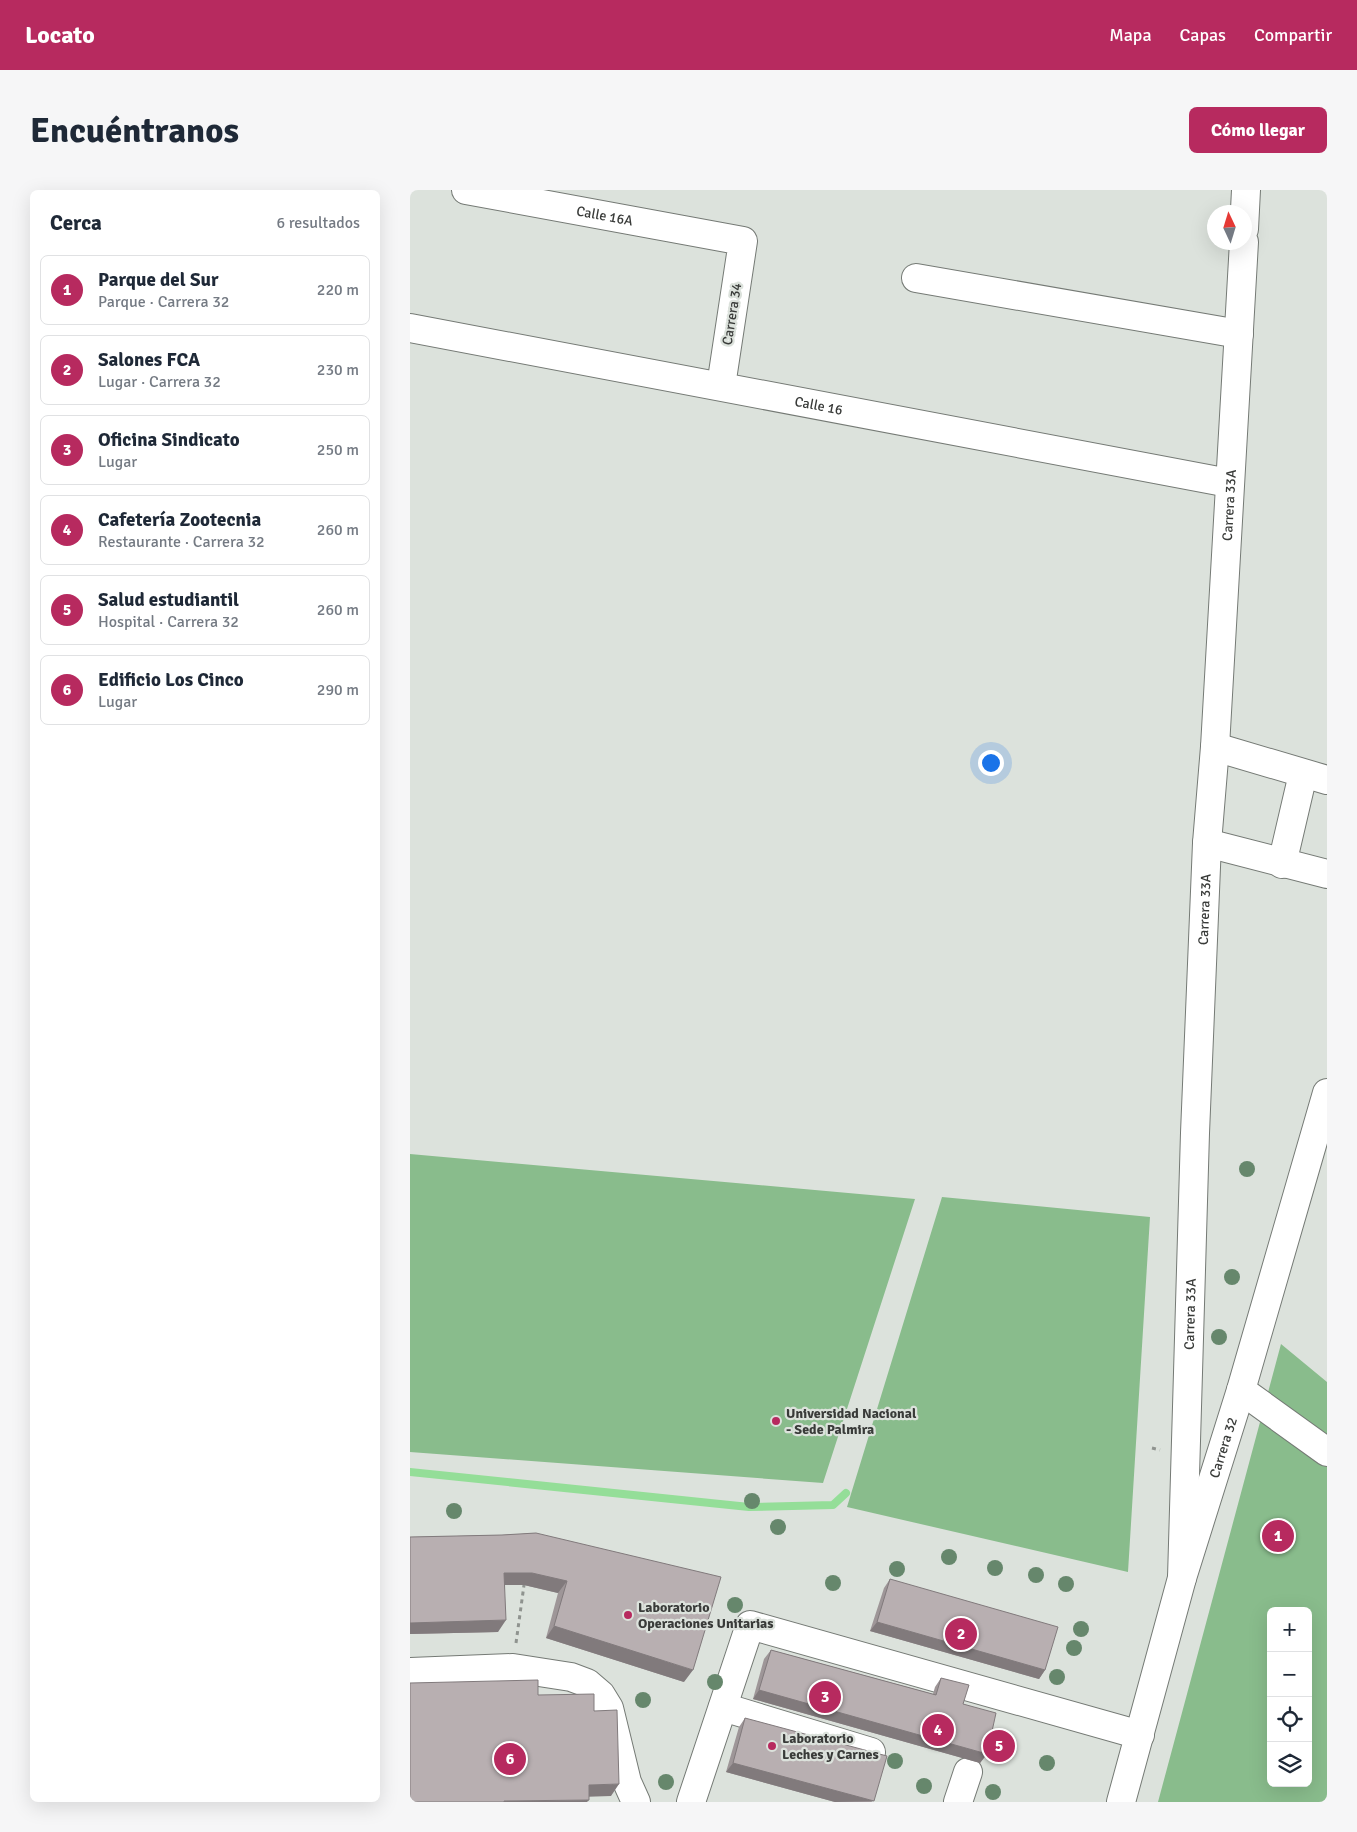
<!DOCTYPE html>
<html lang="es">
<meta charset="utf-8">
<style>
body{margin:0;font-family:Signika,sans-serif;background:#f6f6f7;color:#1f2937}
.controls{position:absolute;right:15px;bottom:15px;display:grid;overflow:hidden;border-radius:8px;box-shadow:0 5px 20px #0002}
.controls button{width:45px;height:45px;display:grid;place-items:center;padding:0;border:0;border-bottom:1px solid #e0e1e3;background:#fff;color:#1f2937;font:25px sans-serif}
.compass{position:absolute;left:797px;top:15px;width:45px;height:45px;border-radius:50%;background:#fff;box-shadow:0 5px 20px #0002;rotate:356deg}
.you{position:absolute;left:580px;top:572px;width:18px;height:18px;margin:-12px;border:4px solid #fff;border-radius:50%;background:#1a73e8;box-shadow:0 0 0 8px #1a73e833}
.badge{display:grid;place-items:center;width:32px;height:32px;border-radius:50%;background:#b72a5f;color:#fff;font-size:16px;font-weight:700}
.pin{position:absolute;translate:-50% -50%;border:2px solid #fff;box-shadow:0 1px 5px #0006}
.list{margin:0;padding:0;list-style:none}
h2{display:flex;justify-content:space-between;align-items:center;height:65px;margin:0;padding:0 20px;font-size:21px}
h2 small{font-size:16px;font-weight:400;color:#747a83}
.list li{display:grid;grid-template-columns:32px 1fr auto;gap:15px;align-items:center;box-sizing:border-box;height:70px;margin:0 10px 10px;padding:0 10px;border:1px solid #e0e1e3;border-radius:8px}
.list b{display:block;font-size:19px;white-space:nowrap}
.list p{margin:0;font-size:16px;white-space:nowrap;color:#747a83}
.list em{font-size:16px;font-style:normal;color:#747a83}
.icon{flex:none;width:28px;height:28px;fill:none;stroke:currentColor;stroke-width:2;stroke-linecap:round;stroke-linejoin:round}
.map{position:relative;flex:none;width:917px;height:1612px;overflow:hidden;border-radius:8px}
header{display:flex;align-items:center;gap:30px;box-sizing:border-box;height:70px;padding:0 25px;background:#b72a5f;color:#fff}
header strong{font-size:24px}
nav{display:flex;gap:28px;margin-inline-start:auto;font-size:18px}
.intro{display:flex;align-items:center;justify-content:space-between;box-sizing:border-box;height:120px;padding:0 30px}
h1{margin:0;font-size:35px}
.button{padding:12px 22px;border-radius:8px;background:#b72a5f;color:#fff;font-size:18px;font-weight:700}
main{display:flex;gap:30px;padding:0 30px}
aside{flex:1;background:#fff;border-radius:8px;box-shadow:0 5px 20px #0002}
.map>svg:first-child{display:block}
.green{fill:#89bc8c;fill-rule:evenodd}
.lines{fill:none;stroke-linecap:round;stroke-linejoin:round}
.stream{stroke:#94de98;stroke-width:8}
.minor-casing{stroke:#757a75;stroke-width:30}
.path{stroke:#8f938f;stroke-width:3;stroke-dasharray:4 4;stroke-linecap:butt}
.minor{stroke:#fff;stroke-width:28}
.tree{fill:#66876c}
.wall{fill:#9e9698}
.shaded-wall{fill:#817a7c}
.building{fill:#b8afb1;stroke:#817a7c}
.poi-dot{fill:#b72a5f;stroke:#dce2dc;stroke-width:2}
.labels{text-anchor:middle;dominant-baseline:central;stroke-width:4.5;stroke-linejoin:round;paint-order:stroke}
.street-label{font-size:14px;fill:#393b39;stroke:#dce2dc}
.poi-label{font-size:14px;font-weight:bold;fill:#393b39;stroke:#dce2dc;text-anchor:start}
</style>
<header>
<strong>Locato</strong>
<nav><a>Mapa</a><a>Capas</a><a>Compartir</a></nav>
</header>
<div class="intro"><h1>Encuéntranos</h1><a class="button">Cómo llegar</a></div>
<main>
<aside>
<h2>Cerca<small>6 resultados</small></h2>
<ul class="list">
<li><span class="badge">1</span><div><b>Parque del Sur</b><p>Parque · Carrera 32</p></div><em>220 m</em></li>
<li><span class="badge">2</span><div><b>Salones FCA</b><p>Lugar · Carrera 32</p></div><em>230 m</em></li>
<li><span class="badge">3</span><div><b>Oficina Sindicato</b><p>Lugar</p></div><em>250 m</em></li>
<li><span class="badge">4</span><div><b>Cafetería Zootecnia</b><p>Restaurante · Carrera 32</p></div><em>260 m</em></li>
<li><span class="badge">5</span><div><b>Salud estudiantil</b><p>Hospital · Carrera 32</p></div><em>260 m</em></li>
<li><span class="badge">6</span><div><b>Edificio Los Cinco</b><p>Lugar</p></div><em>290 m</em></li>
</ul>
</aside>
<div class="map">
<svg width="917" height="1612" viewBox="0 0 917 1612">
<rect width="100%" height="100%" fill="#dce2dc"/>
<!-- green -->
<path class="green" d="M0,964l505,45 -92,284 -413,-31z
M532,1007l208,20 -22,355 -281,-65z
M871,1154l46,38v420h-169zM861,1421h37v172h-37z"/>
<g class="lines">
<!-- stream -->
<path class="stream" d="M0,1282l339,35 84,-2 13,-12"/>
<!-- minor casing -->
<g class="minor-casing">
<g id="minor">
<path id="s1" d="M56,0l277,51 -22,145"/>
<path d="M834,39l2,-39"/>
<path d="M506,88l323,56"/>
<path id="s2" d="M0,138l819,155"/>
<path d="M805,557l112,33"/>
<path d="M797,653l120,31"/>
<path d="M872,674l21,-90"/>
<path d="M831,1200l86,62"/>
<path id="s3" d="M772,1388l13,-445 12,-290 8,-96 29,-505"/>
<path d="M0,1482l103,-4 58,9 16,6 14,12 8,13 18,74 9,20"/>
<path d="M313,1517l148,45"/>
<path d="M281,1612l59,-177 390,110"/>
<path d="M548,1612l10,-30"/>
<path id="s4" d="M711,1612l61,-224 59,-188 86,-297"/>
</g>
</g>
<!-- path -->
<path class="path" d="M742,1258l8,2
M106,1453l8,-58"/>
<!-- minor -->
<use href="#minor" class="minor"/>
</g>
<!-- trees -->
<g class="tree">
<circle cx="837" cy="979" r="8"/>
<circle cx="822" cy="1087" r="8"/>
<circle cx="809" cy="1147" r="8"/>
<circle cx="342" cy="1311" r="8"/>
<circle cx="44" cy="1321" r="8"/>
<circle cx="368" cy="1337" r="8"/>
<circle cx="539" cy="1367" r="8"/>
<circle cx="585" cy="1378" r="8"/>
<circle cx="487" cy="1379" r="8"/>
<circle cx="626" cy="1385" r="8"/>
<circle cx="423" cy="1393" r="8"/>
<circle cx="656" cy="1394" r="8"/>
<circle cx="325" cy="1415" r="8"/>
<circle cx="671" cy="1439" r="8"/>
<circle cx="664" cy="1458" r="8"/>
<circle cx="647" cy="1487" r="8"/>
<circle cx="305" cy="1492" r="8"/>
<circle cx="233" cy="1510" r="8"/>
<circle cx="485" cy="1571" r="8"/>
<circle cx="637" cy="1573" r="8"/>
<circle cx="256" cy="1592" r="8"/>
<circle cx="514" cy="1596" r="8"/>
<circle cx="583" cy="1602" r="8"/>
</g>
<!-- wall -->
<path class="wall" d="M126,1343l148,149 -138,-44 12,-45 -34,-8h-19l-7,47 -88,2v-97l92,-2z
M480,1389l155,91 -6,9 -169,-48 14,-43z
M361,1460l162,44 2,-7 6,-9 22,26 24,50 -7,9 -227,-64 11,-40z
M335,1528l128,84h-38l-109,-30 13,-45z"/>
<!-- shaded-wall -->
<path class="shaded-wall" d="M94,1383h28l35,8 -9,12 -34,-8h-28z
M96,1430l-8,12 -88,2v-11z
M467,1432l168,48 -6,9 -169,-48z
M144,1436l139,44 -9,12 -138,-44z
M349,1500l228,64 -7,9 -227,-64z
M323,1573l141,38 -39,1 -109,-30z
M209,1594l-8,12 -31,1 9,-12z
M179,1610l-2,2h-84l1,-1z"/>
<!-- building -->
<path class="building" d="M126,1343l185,44 -28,93 -139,-44 13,-45 -35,-8h-28l2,47 -96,3v-86l92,-2z
M480,1389l168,48 -13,43 -168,-48z
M361,1460l165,45 5,-17 28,7 -6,19 33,9 -9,41 -228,-64z
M128,1490v15l56,-1v17l23,-1 2,74 -30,1v15l-85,1v1h-94v-119z
M335,1528l142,38 -13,45 -141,-38z"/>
<!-- markers -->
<g class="poi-dot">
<circle cx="366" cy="1231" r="5"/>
<circle cx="218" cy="1425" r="5"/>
<circle cx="362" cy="1556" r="5"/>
</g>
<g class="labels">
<!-- street labels -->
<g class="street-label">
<text stroke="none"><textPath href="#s1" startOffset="141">Calle 16A</textPath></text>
<text transform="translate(322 124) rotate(-81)">Carrera 34</text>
<text stroke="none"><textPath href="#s2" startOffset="416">Calle 16</textPath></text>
<text stroke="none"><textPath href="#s3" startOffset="1074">Carrera 33A</textPath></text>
<text stroke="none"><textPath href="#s3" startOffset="669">Carrera 33A</textPath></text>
<text stroke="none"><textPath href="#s3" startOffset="264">Carrera 33A</textPath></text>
<text stroke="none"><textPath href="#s4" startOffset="369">Carrera 32</textPath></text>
</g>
<!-- poi labels -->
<g class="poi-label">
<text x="376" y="1223">Universidad Nacional<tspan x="376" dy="16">- Sede Palmira</tspan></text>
<text x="228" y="1417">Laboratorio<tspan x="228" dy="16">Operaciones Unitarias</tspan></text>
<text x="372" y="1548">Laboratorio<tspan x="372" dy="16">Leches y Carnes</tspan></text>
</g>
</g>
</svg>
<div class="controls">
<button>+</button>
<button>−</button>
<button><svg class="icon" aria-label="locate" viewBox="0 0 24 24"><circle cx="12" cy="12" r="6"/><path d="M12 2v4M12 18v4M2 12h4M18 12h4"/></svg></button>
<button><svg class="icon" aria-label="layers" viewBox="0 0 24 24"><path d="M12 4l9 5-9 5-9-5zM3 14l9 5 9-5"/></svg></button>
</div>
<svg class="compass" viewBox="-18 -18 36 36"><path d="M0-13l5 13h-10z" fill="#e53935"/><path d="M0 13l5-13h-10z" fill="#747a83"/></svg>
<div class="you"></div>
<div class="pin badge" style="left:868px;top:1346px">1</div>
<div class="pin badge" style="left:551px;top:1444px">2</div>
<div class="pin badge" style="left:415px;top:1507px">3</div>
<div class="pin badge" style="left:528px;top:1540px">4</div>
<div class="pin badge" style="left:589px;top:1556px">5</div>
<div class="pin badge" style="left:100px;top:1569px">6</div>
</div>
</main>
